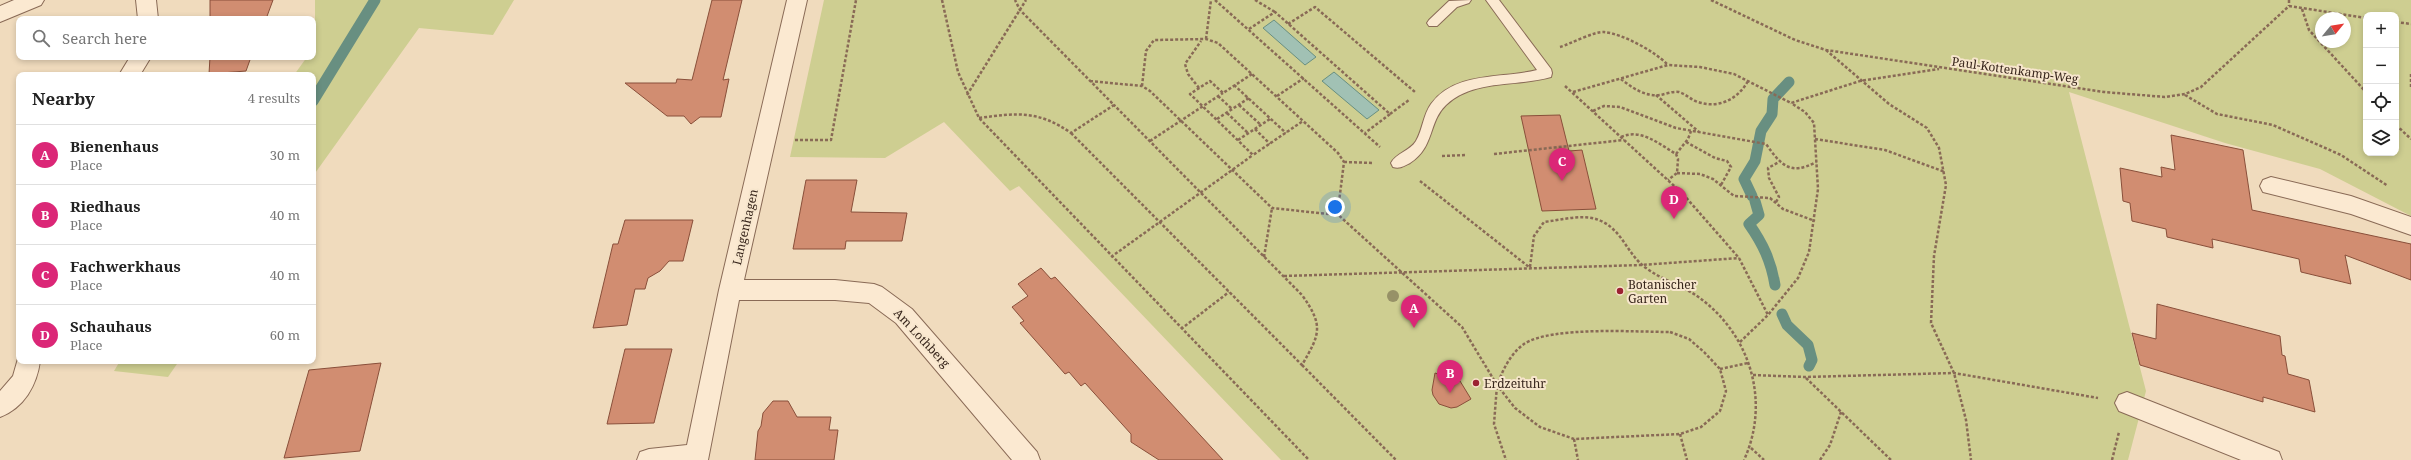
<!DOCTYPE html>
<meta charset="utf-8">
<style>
body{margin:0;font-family:"Noto Serif",serif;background:#f2f2f2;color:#222}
.controls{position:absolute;right:12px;top:12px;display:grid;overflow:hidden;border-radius:8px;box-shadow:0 2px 6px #0003}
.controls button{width:36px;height:36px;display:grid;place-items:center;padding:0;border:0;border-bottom:1px solid #e0e0e0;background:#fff;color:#222;font:20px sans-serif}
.compass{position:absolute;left:2315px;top:12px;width:36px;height:36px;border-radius:50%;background:#fff;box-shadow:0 2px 6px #0003;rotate:60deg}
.you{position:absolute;left:1335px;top:207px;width:14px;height:14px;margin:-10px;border:3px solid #fff;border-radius:50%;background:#1a73e8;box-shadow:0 0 0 6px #1a73e833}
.badge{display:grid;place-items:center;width:26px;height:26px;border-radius:50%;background:#db2777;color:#fff;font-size:13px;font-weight:700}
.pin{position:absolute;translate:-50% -33px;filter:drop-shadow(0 1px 2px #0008)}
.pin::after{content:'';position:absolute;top:21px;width:14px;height:12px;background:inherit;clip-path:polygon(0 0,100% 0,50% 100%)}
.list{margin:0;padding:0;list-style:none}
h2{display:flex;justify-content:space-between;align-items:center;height:52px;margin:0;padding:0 16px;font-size:17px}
h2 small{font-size:13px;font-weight:400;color:#767676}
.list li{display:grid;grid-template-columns:26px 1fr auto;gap:12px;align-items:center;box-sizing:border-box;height:60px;padding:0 16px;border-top:1px solid #e0e0e0}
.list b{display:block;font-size:15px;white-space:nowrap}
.list p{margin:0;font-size:13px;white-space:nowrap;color:#767676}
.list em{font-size:13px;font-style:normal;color:#767676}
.icon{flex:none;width:22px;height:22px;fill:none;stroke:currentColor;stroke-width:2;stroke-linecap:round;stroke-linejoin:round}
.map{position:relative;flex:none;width:2411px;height:460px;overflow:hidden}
.search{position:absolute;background:#fff;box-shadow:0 2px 6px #0003;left:16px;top:16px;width:300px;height:44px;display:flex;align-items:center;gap:10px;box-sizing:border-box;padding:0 14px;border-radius:8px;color:#767676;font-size:15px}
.panel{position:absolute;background:#fff;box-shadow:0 2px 6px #0003;left:16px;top:72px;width:300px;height:292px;border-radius:8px}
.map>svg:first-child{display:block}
.green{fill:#cece91;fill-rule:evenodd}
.water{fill:#a1c1b4;stroke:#688f81}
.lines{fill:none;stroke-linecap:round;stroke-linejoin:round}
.stream{stroke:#688f81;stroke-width:11}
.building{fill:#d18d71;stroke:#894f3a}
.lane-casing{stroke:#896a56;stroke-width:2}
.street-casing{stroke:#896a56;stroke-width:2}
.path{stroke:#896a56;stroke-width:2.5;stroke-dasharray:3 2;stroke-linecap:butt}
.lane{fill:#fbe9d1;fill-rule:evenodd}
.street{fill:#fbe9d1;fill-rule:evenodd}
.tree{fill:#979167}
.poi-dot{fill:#9b2232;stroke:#f7e6cd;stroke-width:1.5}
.labels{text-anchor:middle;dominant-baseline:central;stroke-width:4;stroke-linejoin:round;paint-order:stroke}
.street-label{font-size:12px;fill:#37251b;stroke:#f7e6cd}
.poi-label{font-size:12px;fill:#37251b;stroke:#f7e6cd;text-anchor:start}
</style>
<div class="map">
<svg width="2411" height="460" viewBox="0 0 2411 460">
<rect width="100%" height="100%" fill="#f0dbbd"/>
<!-- green -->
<path class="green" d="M315,0h199l-21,35 -74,-7 -106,148v-101h-19l13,-18h6l2,-11z
M824,0h1587v216l-91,-47 -95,-26 -156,-51 77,299 -18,69h-847l-262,-274 -9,5 -66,-69 -59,36 -95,-1zM2366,15h30v138h-30zM2321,18h24v24h-24z
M120,361h59l-11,16 -54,-6z"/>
<!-- water -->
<path class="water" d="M1274,20l42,37 -11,8 -42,-37z
M1334,72l45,38 -12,9 -45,-38z"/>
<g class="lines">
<!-- stream -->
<path class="stream" d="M313,101l62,-101
M1752,196l-8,-17 11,-18 6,-30 11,-17 1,-15 16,-17
M1755,201l4,14 -10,9c14,20 22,37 26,61
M1782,314l5,11 21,20 4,15 -3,6"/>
</g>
<!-- building -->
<path class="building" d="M210,0h63l-7,19h-56z
M712,0h30l-19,80 6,-1 -8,38h-21l-9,7 -7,-8h-17l-42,-33h51l1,-4 15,1z
M210,57h41l-5,14 -37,3z
M1560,115l9,36 13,-1 14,59 -54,2 -21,-95z
M2171,135l72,15 9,60 159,34v36l-66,-25 6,29 -50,-12 -2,-13 -87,-20 1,9 -46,-11 -1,-8 -34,-8 -2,-18 -7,-2 -3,-33 42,9 -1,-10 14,3z
M806,180h51l-6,32 56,1 -5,28h-56l-1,8h-52z
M625,220h68l-10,41h-14l-9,10 -12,7 -3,11h-10l-8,36 -34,3 20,-84h5z
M1041,268l10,11 4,-2 168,183h-64l-28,-18v-8l-46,-51 -4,3 -12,-14 -4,2 -45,-51 4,-2 -12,-14 16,-11 -10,-12z
M2157,304l123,32 2,19 3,1 3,18 21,6 6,32 -52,-15v5l-123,-37 -8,-32 24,6z
M625,349h47l-18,74 -47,1z
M381,363l-21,88 -76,7 25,-88z
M1435,373l25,8 11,18 -14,8 -6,1 -12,-4 -6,-9 -1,-5z
M773,401h15l9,16h34l-2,13h9l-4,30h-79l3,-29 3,-5 2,-13z"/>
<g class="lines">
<!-- lane casing -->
<g class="lane-casing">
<path id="lane" d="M1471,0l-2,3 -12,4 -20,19h-8l-2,-3 2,-3 20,-19z
M1486,0h13l52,69 1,4 -1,4c-34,10 -78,2 -105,28 -18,17 -11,42 -36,58 -6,3 -10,6 -17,4l-2,-4c5,-10 19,-12 25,-22 7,-12 7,-26 15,-37 24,-33 71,-25 106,-34z"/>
</g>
<!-- street casing -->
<g class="street-casing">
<path id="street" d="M14,0h30l-3,5 -41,17v-16z
M136,0h20l2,19h-20z
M787,0h20l-63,280h91l39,4 8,3 30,22 125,143 3,8h-28l-116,-137 -27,-20 -34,-3h-96l-31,160h-71l3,-8 9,-3 38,-4 32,-155z
M130,57h21l-11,18h-21z
M2271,177l80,19 60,21v18l-60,-21 -88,-22 -3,-6 3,-6z
M19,355v6h21c-3,24 -16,47 -40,56v-26l13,-15z
M2127,392l152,60 3,8h-41l-122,-49 -4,-8 4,-8z"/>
</g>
<!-- path -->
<path class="path" d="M942,0l16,72 21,46 330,342
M1215,0l165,147
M1255,0l20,12
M1711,0l84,40 31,10 278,42 61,5 20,-3 16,-7 88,-81
M2289,0v6
M2289,6l77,12
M2302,9l7,21 57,62
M2396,22l15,2
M1288,24l27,-17 100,85
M1249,29l26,-17 115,102 -25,19
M1206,39l5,-39
M1560,47c10,-3 35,-16 44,-15 19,2 50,19 63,32
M1826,50l63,54 38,24 12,20 7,37 -12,71 -3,67 23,50 12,47 5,40
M1252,74l-29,19 -13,-12 -20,13 63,61 50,-34
M2411,74v14
M1621,79c11,9 25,18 39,16 6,-1 13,-4 19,-3 7,2 12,8 19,10 21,7 40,-3 50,-21
M1090,81l52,5 8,5 122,117 56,6 6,-3
M1234,85l52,48
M1142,86l4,-35 8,-11 52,-1 12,4 120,110 6,9 -5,40 -5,9 128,116 35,58 -3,39 12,36
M1565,86l118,108 56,64 29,57
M1199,88l-11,-14 -3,-10 16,-23
M1573,92l95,-27 32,2 34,7 57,29 69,-22 79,-12
M967,95l59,-95
M1656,95l43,37
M2185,95l32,19 56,11 68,30 47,31
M1218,96l14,13
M1277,96l27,-18
M1239,105l22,20
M1593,111l11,-5 16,1 56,21 90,16c15,21 24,32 50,18
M1227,113l21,20
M1390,114l19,-14
M979,118c38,-5 59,-8 92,15l43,-28 -94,-95 -5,-10
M1217,119l32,-21
M2396,125l15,14
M1255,129l15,15
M1071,133l231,232c18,-31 22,-39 0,-70l-188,-190
M1621,137c20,-9 38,7 55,17l2,5 -1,14 -9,7
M1815,139l70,11 60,22
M795,140h36l25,-140
M1238,140l32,-21
M1150,141l73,-48
M1686,142l29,16 12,3 4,6 -10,18
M1494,154l130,-14
M1676,154l12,-15 3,-8
M1442,156l24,-1
M1344,162l30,1
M1677,173l23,1 13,5 21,17 36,2 13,11 32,12
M1420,181l109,86
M1776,202l3,-5 -10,-19 -1,-10 11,-6
M1111,257l142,-102
M1264,257l8,-49
M1530,267l4,-31 10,-14c32,-4 54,-14 77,16 8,11 14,22 25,30 16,12 35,17 51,28 53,37 74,105 47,164
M1284,276l357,-11 98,-7
M1181,329l48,-37
M1670,332l19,7 15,13 16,17 6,22 -6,20 -19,16 -21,7 -106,5 -34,-12 -25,-19 -18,-23c6,-15 13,-31 27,-41 27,-18 112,-12 146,-12z
M1740,342l28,-27 30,-37 11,-26 9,-63 -4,-66 -9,-11 -14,-9
M1302,365l94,95
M1720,369l28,-6
M1753,375l52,2 149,-4 144,25
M1806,378l85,82
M1680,434l7,26
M1574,439l4,21
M1751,448l13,12
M1820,460l10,-15 11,-33
M2112,460l7,-28"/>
<!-- lane -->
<use href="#lane" class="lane"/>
<!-- street -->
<use href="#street" class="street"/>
</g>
<!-- trees -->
<circle class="tree" cx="1393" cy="296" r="6"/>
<!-- markers -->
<g class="poi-dot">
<circle cx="1620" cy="291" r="4"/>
<circle cx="1476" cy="383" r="4"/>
</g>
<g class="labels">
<!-- street labels -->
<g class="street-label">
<text transform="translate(2015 70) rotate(8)">Paul-Kottenkamp-Weg</text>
<text transform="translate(745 227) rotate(-77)">Langenhagen</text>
<text transform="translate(922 338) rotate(47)">Am Lothberg</text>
</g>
<!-- poi labels -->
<g class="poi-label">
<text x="1628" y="284">Botanischer<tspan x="1628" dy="14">Garten</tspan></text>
<text x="1484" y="383">Erdzeituhr</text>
</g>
</g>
</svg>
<div class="controls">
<button>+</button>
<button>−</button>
<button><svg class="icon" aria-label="locate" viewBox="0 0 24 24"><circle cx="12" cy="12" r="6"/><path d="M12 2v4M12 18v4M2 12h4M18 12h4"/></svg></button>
<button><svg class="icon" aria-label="layers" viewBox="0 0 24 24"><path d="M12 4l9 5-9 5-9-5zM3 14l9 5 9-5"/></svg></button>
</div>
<svg class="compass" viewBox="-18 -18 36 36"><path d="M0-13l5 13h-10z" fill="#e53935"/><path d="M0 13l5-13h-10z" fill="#767676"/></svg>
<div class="you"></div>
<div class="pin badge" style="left:1414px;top:328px">A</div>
<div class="pin badge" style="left:1450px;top:393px">B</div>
<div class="pin badge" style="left:1562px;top:181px">C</div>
<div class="pin badge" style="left:1674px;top:219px">D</div>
<div class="search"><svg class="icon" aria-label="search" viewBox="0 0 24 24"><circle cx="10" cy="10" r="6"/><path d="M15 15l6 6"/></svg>Search here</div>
<section class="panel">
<h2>Nearby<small>4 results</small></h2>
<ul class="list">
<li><span class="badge">A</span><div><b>Bienenhaus</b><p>Place</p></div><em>30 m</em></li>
<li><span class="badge">B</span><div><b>Riedhaus</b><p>Place</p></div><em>40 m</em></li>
<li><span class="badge">C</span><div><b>Fachwerkhaus</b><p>Place</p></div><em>40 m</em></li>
<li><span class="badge">D</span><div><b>Schauhaus</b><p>Place</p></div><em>60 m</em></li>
</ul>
</section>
</div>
